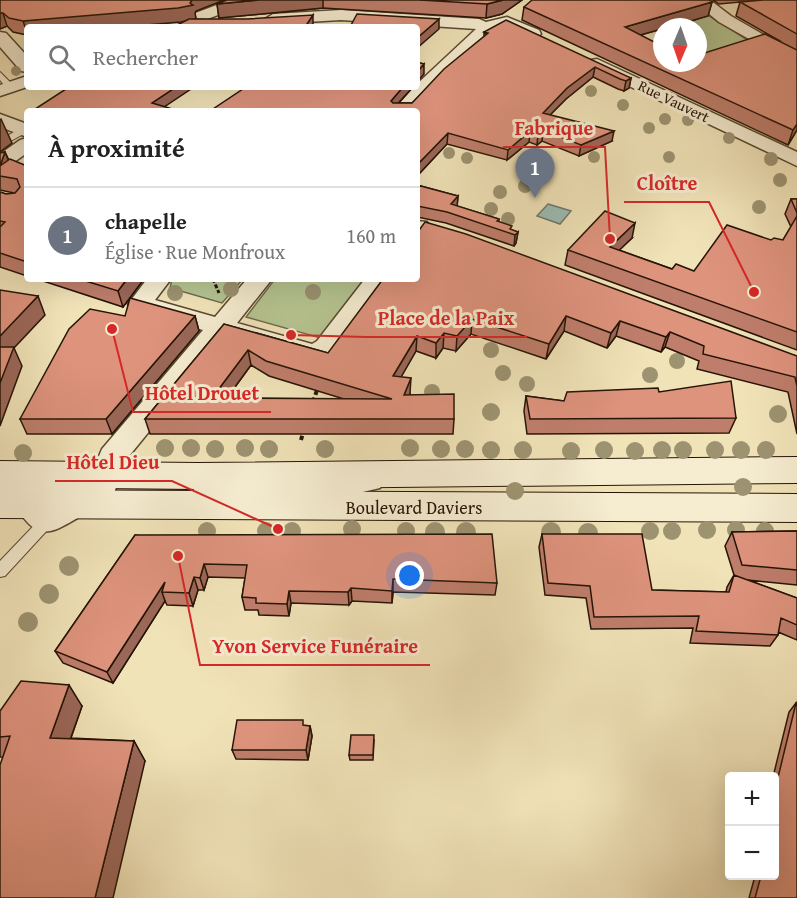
<!DOCTYPE html>
<html lang="fr">
<meta charset="utf-8">
<style>
body{margin:0;font-family:"Gentium Book Plus",serif;background:#f2f2f2;color:#222}
.controls{position:absolute;right:18px;bottom:18px;display:grid;overflow:hidden;border-radius:6px;box-shadow:0 6px 24px #0002}
.controls button{width:54px;height:54px;display:grid;place-items:center;padding:0;border:0;border-bottom:2px solid #e0e0e0;background:#fff;color:#222;font:30px sans-serif}
.compass{position:absolute;left:653px;top:18px;width:54px;height:54px;border-radius:50%;background:#fff;box-shadow:0 6px 24px #0002;rotate:182deg}
.you{position:absolute;left:410px;top:576px;width:21px;height:21px;margin:-15px;border:4px solid #fff;border-radius:50%;background:#1a73e8;box-shadow:0 0 0 9px #1a73e833}
.badge{display:grid;place-items:center;width:39px;height:39px;border-radius:50%;background:#8f2418;color:#fff;font-size:20px;font-weight:700}
.pin{position:absolute;translate:-50% -50px;filter:drop-shadow(0 2px 3px #0008)}
.pin::after{content:'';position:absolute;top:32px;width:21px;height:18px;background:inherit;clip-path:polygon(0 0,100% 0,50% 100%)}
.list{margin:0;padding:0;list-style:none}
h2{display:flex;justify-content:space-between;align-items:center;height:78px;margin:0;padding:0 24px;font-size:26px}
h2 small{font-size:20px;font-weight:400;color:#767676}
.list li{display:grid;grid-template-columns:39px 1fr auto;gap:18px;align-items:center;box-sizing:border-box;height:96px;padding:0 24px;border-top:2px solid #e0e0e0}
.list b{display:block;font-size:22px;white-space:nowrap}
.list p{margin:0;font-size:20px;white-space:nowrap;color:#767676}
.list em{font-size:20px;font-style:normal;color:#767676}
.icon{flex:none;width:33px;height:33px;fill:none;stroke:currentColor;stroke-width:2;stroke-linecap:round;stroke-linejoin:round}
.map{position:relative;flex:none;width:797px;height:898px;overflow:hidden}
.search{position:absolute;background:#fff;box-shadow:0 6px 24px #0002;left:24px;top:24px;width:396px;height:66px;display:flex;align-items:center;gap:15px;box-sizing:border-box;padding:0 21px;border-radius:6px;color:#767676;font-size:22px}
.panel{position:absolute;background:#fff;box-shadow:0 6px 24px #0002;left:24px;top:108px;width:396px;height:174px;border-radius:6px}
.map>svg:first-child{display:block}
.green{fill:#b6c592;stroke:#6e6c4c;stroke-width:1.5}
.water{fill:#9cbdb5;stroke:#6d796f;stroke-width:1.5}
.lines{fill:none;stroke-linecap:round;stroke-linejoin:round}
.service-casing{stroke:#594832;stroke-width:2}
.minor-casing{stroke:#594832;stroke-width:3}
.secondary-casing{stroke:#261406;stroke-width:2}
.path-far1{stroke:#261406;stroke-width:3;stroke-dasharray:4 2;stroke-linecap:butt}
.path{stroke:#261406;stroke-width:4;stroke-dasharray:4.5 3;stroke-linecap:butt}
.service{fill:#f6edd1;fill-rule:evenodd}
.minor{fill:#f6edd1;fill-rule:evenodd}
.secondary{fill:#f6edd1;fill-rule:evenodd}
.tree{fill:#9d9371}
.wall{fill:#bf7e6c;stroke:#261406;stroke-width:1.5;fill-rule:evenodd}
.shaded-wall{fill:#9b6758;stroke:#261406;stroke-width:1.5}
.building{fill:#de937d;stroke:#261406;stroke-width:1.5;fill-rule:evenodd}
.labels{text-anchor:middle;dominant-baseline:central;stroke-width:6;stroke-linejoin:round;paint-order:stroke}
.far-street-label{font-size:15px;fill:#261406;stroke:#f6edd1}
.street-label{font-size:18px;fill:#261406;stroke:#f6edd1}
.leader{fill:none;stroke:#d62828;stroke-width:2}
.callout-dot{fill:#d62828;stroke:#f6edd1;stroke-width:2}
.callout-label{font-size:20px;text-anchor:middle;font-weight:bold;fill:#d62828;stroke:#f6edd1;stroke-width:6;stroke-linejoin:round;paint-order:stroke}
</style>
<div class="map">
<svg width="797" height="898" viewBox="0 0 797 898">
<rect width="100%" height="100%" fill="#f1e3b8"/>
<filter id="stains"><feTurbulence type="fractalNoise" baseFrequency=".00333" numOctaves="4"/><feColorMatrix values="0 0 0 0 .2 0 0 0 0 .09 0 0 0 0 .02 0 0 0 .5 -.17"/></filter>
<radialGradient id="worn" r=".72"><stop offset=".6" stop-color="#630" stop-opacity="0"/><stop offset="1" stop-color="#630" stop-opacity=".3"/></radialGradient>
<!-- green -->
<path class="green" d="M708,15l46,29 -56,19v-36h-22z
M172,279h71l-21,24 -52,-15z
M275,279h98l-49,60 -78,-22z"/>
<!-- water -->
<path class="water" d="M548,204l23,7 -11,13 -23,-8z"/>
<g class="lines">
<!-- service casing -->
<g class="service-casing">
<path id="service" d="M0,72l13,13v4h-6l-7,-9z
M21,128h6v4l-27,15v-7z
M47,515l5,2 2,4 -2,4 -47,51 -5,1v-16l42,-44z"/>
</g>
<!-- minor casing -->
<g class="minor-casing">
<path id="minor" d="M230,0h22l-2,3 -48,18 -4,6 -16,-1 8,-11z
M692,0h18l21,16 66,38v12l-78,-44z
M341,10l138,9 7,3 21,-5 32,13 2,4 -8,5c-10,-2 -21,-12 -31,-11 -17,2 -75,67 -90,83h-19l21,-24h3v-3l59,-55 -135,-9 -68,4 -8,-5 8,-5z
M0,32l6,1 21,23v16l-6,-1 -21,-24z
M597,59l200,93v14l-206,-98 -3,-4 3,-4z
M27,76v11l-27,9v-11z
M0,114l27,10v13l-27,-10z
M27,138v15l-20,14 -7,2v-15l20,-14z
M417,221l10,1 3,5 -5,7 -8,2z
M147,279h24l-16,21 60,17 32,-38h25l-35,44 75,21 5,-3 48,-62h24l-54,74 -21,9 -88,-25 -101,124 -15,44c-7,2 -13,2 -18,5 -34,17 -52,41 -77,-6l1,-3 -16,1v-24l70,-2 24,-8 8,-19 101,-119 -72,-20 -3,-6zM46,500h12l-8,5z
M370,469l10,3 5,8 -5,8 -65,15h-107l-11,-4 -4,-8 4,-8 11,-4h107z"/>
</g>
<!-- secondary casing -->
<g class="secondary-casing">
<path id="secondary" d="M797,457v26l-599,6 -198,-2v-26l198,2z
M0,490l797,4v28l-797,-4z"/>
</g>
<!-- path-far1 -->
<path class="path-far1" d="M213,279l6,14"/>
<!-- path -->
<path class="path" d="M313,402l5,-15
M301,440l3,-11"/>
<!-- service -->
<use href="#service" class="service"/>
<!-- minor -->
<use href="#minor" class="minor"/>
<!-- secondary -->
<use href="#secondary" class="secondary"/>
</g>
<!-- trees -->
<g class="tree">
<circle cx="16" cy="71" r="5"/>
<circle cx="591" cy="91" r="6"/>
<circle cx="623" cy="105" r="6"/>
<circle cx="665" cy="119" r="6"/>
<circle cx="688" cy="120" r="6"/>
<circle cx="649" cy="128" r="6"/>
<circle cx="729" cy="138" r="6"/>
<circle cx="449" cy="153" r="6"/>
<circle cx="594" cy="157" r="6"/>
<circle cx="669" cy="157" r="6"/>
<circle cx="467" cy="158" r="6"/>
<circle cx="771" cy="159" r="7"/>
<circle cx="780" cy="180" r="7"/>
<circle cx="525" cy="186" r="7"/>
<circle cx="500" cy="192" r="7"/>
<circle cx="759" cy="207" r="7"/>
<circle cx="491" cy="209" r="7"/>
<circle cx="508" cy="219" r="7"/>
<circle cx="231" cy="289" r="8"/>
<circle cx="313" cy="292" r="8"/>
<circle cx="175" cy="293" r="8"/>
<circle cx="491" cy="350" r="8"/>
<circle cx="677" cy="361" r="8"/>
<circle cx="503" cy="373" r="8"/>
<circle cx="650" cy="375" r="8"/>
<circle cx="527" cy="384" r="8"/>
<circle cx="432" cy="392" r="8"/>
<circle cx="491" cy="412" r="9"/>
<circle cx="778" cy="414" r="9"/>
<circle cx="165" cy="448" r="9"/>
<circle cx="191" cy="448" r="9"/>
<circle cx="245" cy="448" r="9"/>
<circle cx="410" cy="448" r="9"/>
<circle cx="215" cy="449" r="9"/>
<circle cx="269" cy="449" r="9"/>
<circle cx="325" cy="449" r="9"/>
<circle cx="441" cy="449" r="9"/>
<circle cx="465" cy="449" r="9"/>
<circle cx="491" cy="450" r="9"/>
<circle cx="523" cy="450" r="9"/>
<circle cx="604" cy="450" r="9"/>
<circle cx="662" cy="450" r="9"/>
<circle cx="683" cy="450" r="9"/>
<circle cx="715" cy="450" r="9"/>
<circle cx="741" cy="450" r="9"/>
<circle cx="766" cy="450" r="9"/>
<circle cx="571" cy="451" r="9"/>
<circle cx="635" cy="451" r="9"/>
<circle cx="23" cy="453" r="9"/>
<circle cx="743" cy="487" r="9"/>
<circle cx="515" cy="491" r="9"/>
<circle cx="352" cy="529" r="9"/>
<circle cx="707" cy="530" r="9"/>
<circle cx="736" cy="530" r="9"/>
<circle cx="435" cy="532" r="10"/>
<circle cx="466" cy="532" r="10"/>
<circle cx="551" cy="532" r="10"/>
<circle cx="207" cy="531" r="9"/>
<circle cx="266" cy="531" r="9"/>
<circle cx="292" cy="531" r="9"/>
<circle cx="406" cy="531" r="9"/>
<circle cx="650" cy="531" r="9"/>
<circle cx="672" cy="531" r="9"/>
<circle cx="765" cy="531" r="9"/>
<circle cx="588" cy="533" r="10"/>
<circle cx="69" cy="566" r="10"/>
<circle cx="49" cy="594" r="10"/>
<circle cx="28" cy="622" r="10"/>
</g>
<!-- wall -->
<path class="wall" d="M0,0l196,11 -1,2 1,6 117,5 -127,-3 -63,6h-96v8l-14,-3 -6,-6 -7,3z
M227,0h295l-20,14 -16,4 -163,-10 -104,10 -2,-14z
M713,0h84v130l-9,15 -266,-125 2,-13 188,-5 -4,14 -38,11h-8v2l-21,6 21,28 118,-22 -44,-25 4,-14 -21,2z
M484,32l147,46 -2,10 -5,3 -6,-2 -25,-12 -27,22 -16,16 62,26 -33,15 -37,-15 -5,4 -8,-3 -22,18 -60,-16 -30,32v-65l-171,-24h167l-15,16h14l72,-66z
M5,152l4,8 18,6v110l-27,-9v-75l6,2 8,-1 -14,-3v-37z
M417,185l41,11 -1,10 42,13v3l13,8 6,2 -2,11 -2,3 -68,-23 -29,-6z
M791,199h6v151l-232,-85 3,-15 64,-12 -13,12 53,19 22,2 77,-31h12l8,-13 -6,-13z
M37,279h107l-21,28z
M417,279l380,77v78l-9,-42 -91,-23 2,-8 -34,-14 -4,5 -45,-16 -9,12 -43,-17 -18,28 -75,-25 -15,17 -13,-3 -7,10 -20,-7 -15,26 9,16v2l44,24 -1,15h-303l-5,-15 79,-95 104,29zM251,365l18,11 75,23 -117,-1z
M125,316h70l4,15 -87,103h-85l-7,-15z
M659,392l77,26 -7,15 -202,1 -3,-23 2,-15 38,5z
M797,531v54l-49,-5 49,18v42l-19,-8v3l-8,11 -80,-3 3,-15 -102,1 -5,-31 -41,-3 -6,-48 3,-13 110,56 74,2 1,-5 7,-12 -9,-29 7,-14z
M135,535l362,48 -2,12 -102,-3 -1,11 -40,-2 -3,4 -58,-2 -2,13 -30,-1 -1,-5h-13l-3,-13 3,-19 -37,-1 -4,13h-6l-5,16 -26,-1 -2,-4 -52,82 -50,-20 -8,-12z
M796,703l1,195h-48l6,-22h19v-99h-1l16,-65z
M82,706l-11,32 63,3 11,20 -145,-4v-46z
M304,726h6l2,10 -4,24 -72,-1 -4,-9z
M374,740l-1,20h-23l-1,-5z"/>
<!-- shaded-wall -->
<path class="shaded-wall" d="M192,0h32l-28,11 -1,2 1,6 -15,3 -58,5h-96v6l-4,-12 167,-18z
M258,0h65v8l-104,10 -2,-14z
M503,0h19l-20,14 -16,4 1,-14z
M712,2l-4,14 -38,11h-8v2l-40,11 3,-13z
M0,13h3l4,13 -7,3z
M313,15v9l-1,3h-7z
M439,19v10l-22,19v-10z
M424,64v10l-7,8v-10z
M595,67l-2,10 -27,22 -25,25 2,-11 24,-25z
M631,78l-2,10 -5,3 2,-10z
M176,87h18l-36,24 -6,-8z
M403,87h10l-22,24v-10z
M1,119l11,24 -12,9v-32z
M797,124v6l-9,15 5,-15z
M543,130l-1,11 -5,4 1,-11z
M530,131l-1,11 -22,18 1,-10z
M614,131l-2,10 -33,15 2,-11z
M448,133l-1,11 -30,32v-11z
M5,152l6,15 -11,-1z
M458,196l-1,11 -6,-3z
M635,223l-3,15 -25,24 3,-15z
M518,232l-2,11 -2,3 1,-11z
M127,279h17l-21,28 -5,-16z
M38,296l7,19 -31,33 8,18 -22,60v-90z
M195,316l4,15 -87,103 -6,-15z
M566,316l-2,15 -18,28 3,-15z
M472,319l-1,15 -15,17 1,-15z
M620,321l-4,15 -9,12 4,-15z
M670,332l-5,15 -4,5 5,-15z
M444,333l-1,15 -7,10v-15z
M417,336l-1,15 -23,40v-15z
M248,350l3,15 -35,48 -4,-15z
M411,378l-1,15 -6,17v-15z
M204,564l4,13 -4,13 -4,-12z
M194,577l4,13 -5,16 -4,-13z
M393,579v13l-1,11v-12z
M165,582l-3,10 3,9 -52,82 -6,-11z
M351,588l1,13 -3,4 -1,-13z
M289,591l2,12 -2,13 -2,-12z
M69,685l13,21 -18,51 -14,-19z
M310,726l2,10 -4,24 -2,-10z
M134,741l11,20 -32,137h-18z"/>
<!-- building -->
<path class="building" d="M0,0h192l-2,3 3,2 -15,3 -155,13 -14,-3 -6,-5h-3z
M227,0h31l-41,4z
M420,0h83l-16,4z
M532,0h177l3,2 -87,25 37,19v17h36v-8l67,-21 32,16v74l-4,6 -269,-123z
M763,0h34v34l-57,-32z
M357,14l82,5 -22,19v-11h-67z
M313,15l-8,12h-132l16,-8h58z
M506,20l125,58 -5,3 -6,-2 -25,-12 -28,21 -24,25 71,18 -33,14 -38,-15 -5,4 -8,-3 -22,19 -60,-17 -31,32v-54h-207l36,-24h157l-12,14 2,2h19l32,-34 44,-36 -4,-1z
M417,62l7,2 -7,8z
M69,87h107l-24,16 27,8h-147z
M27,114v19h-1v-18z
M5,152l-5,14v-13z
M10,159l17,7v96l-27,-9v-26l5,-5 -5,-1v-29l6,2 9,-1 5,-6 -3,-8 -17,-3v-10z
M417,185l41,11 -7,8 48,15 -2,2 15,5 -2,3 8,3 -3,3 -68,-23 -30,-6z
M791,199h6v14z
M605,211l30,12 -25,24 62,22 4,-5 18,7 33,-46 44,15 3,-2 9,2 14,-24v116l-229,-82z
M425,222l41,12 331,122v30l-2,-9 -92,-23 1,-8 -34,-14 -4,5 -46,-16 -9,12 -45,-17 -17,28 -77,-25 -15,17 -13,-3 -8,10 -19,-7 -24,40 18,2 -7,17 50,-1v25h-309l79,-95 104,29 55,-74h34v-46zM248,350l18,11 126,38 -180,-1z
M79,279h48l-9,12z
M0,290l38,6 -38,40z
M130,298l65,18 -89,103h-86l49,-90 21,-20 35,7z
M0,347h14l-14,36z
M731,381l5,37 -206,1 -4,-23 38,5 3,-9 91,-4 1,4z
M797,531v39l-55,-5 -10,-33z
M492,534l5,49 -104,-4 -1,12 -41,-3 -3,4 -59,-1 -2,13 -31,-1v-5l-14,-1 5,-32 -43,-1 -4,14 -6,-1 -5,16 -27,-1 3,-10 -58,90 -52,-21 80,-116z
M542,534h100l10,56 77,2 5,-17 63,23v27l-16,-7 -3,17 -82,-4 3,-15 -105,1 -4,-31 -42,-3z
M21,681l48,4 -19,53 84,3 -39,157h-95v-133l10,-29 -10,1v-26z
M796,703h1v195h-42l6,-22h13v-82z
M237,720h66v5l7,1 -4,24h-74z
M351,735h23l-1,20h-24z"/>
<g class="labels">
<!-- far-street labels -->
<g class="far-street-label">
<text transform="translate(674 101) rotate(26)">Rue Vauvert</text>
</g>
<!-- street labels -->
<g class="street-label">
<text x="414" y="507">Boulevard Daviers</text>
</g>
</g>
<!-- callouts -->
<path class="leader" d="M610 239L605 147H503M754 292L709 202H624M291 335L366 337H527M112 329L133 412H271M278 529L172 481H55M178 556L200 665H430"/>
<g class="callout-dot">
<circle cx="610" cy="239" r="6"/>
<circle cx="754" cy="292" r="6"/>
<circle cx="291" cy="335" r="6"/>
<circle cx="112" cy="329" r="6"/>
<circle cx="278" cy="529" r="6"/>
<circle cx="178" cy="556" r="6"/>
</g>
<g class="callout-label">
<text x="554" y="135">Fabrique</text>
<text x="667" y="190">Cloître</text>
<text x="446" y="325">Place de la Paix</text>
<text x="202" y="400">Hôtel Drouet</text>
<text x="113" y="469">Hôtel Dieu</text>
<text x="315" y="653">Yvon Service Funéraire</text>
</g>
<rect width="100%" height="100%" filter="url(#stains)"/>
<rect width="100%" height="100%" fill="url(#worn)"/>
</svg>
<div class="controls">
<button>+</button>
<button>−</button>
</div>
<svg class="compass" viewBox="-18 -18 36 36"><path d="M0-13l5 13h-10z" fill="#e53935"/><path d="M0 13l5-13h-10z" fill="#767676"/></svg>
<div class="you"></div>
<div class="pin badge" style="left:535px;top:198px;background:#6b7280">1</div>
<div class="search"><svg class="icon" aria-label="search" viewBox="0 0 24 24"><circle cx="10" cy="10" r="6"/><path d="M15 15l6 6"/></svg>Rechercher</div>
<section class="panel">
<h2>À proximité<small></small></h2>
<ul class="list">
<li><span class="badge" style="background:#6b7280">1</span><div><b>chapelle</b><p>Église · Rue Monfroux</p></div><em>160 m</em></li>
</ul>
</section>
</div>
